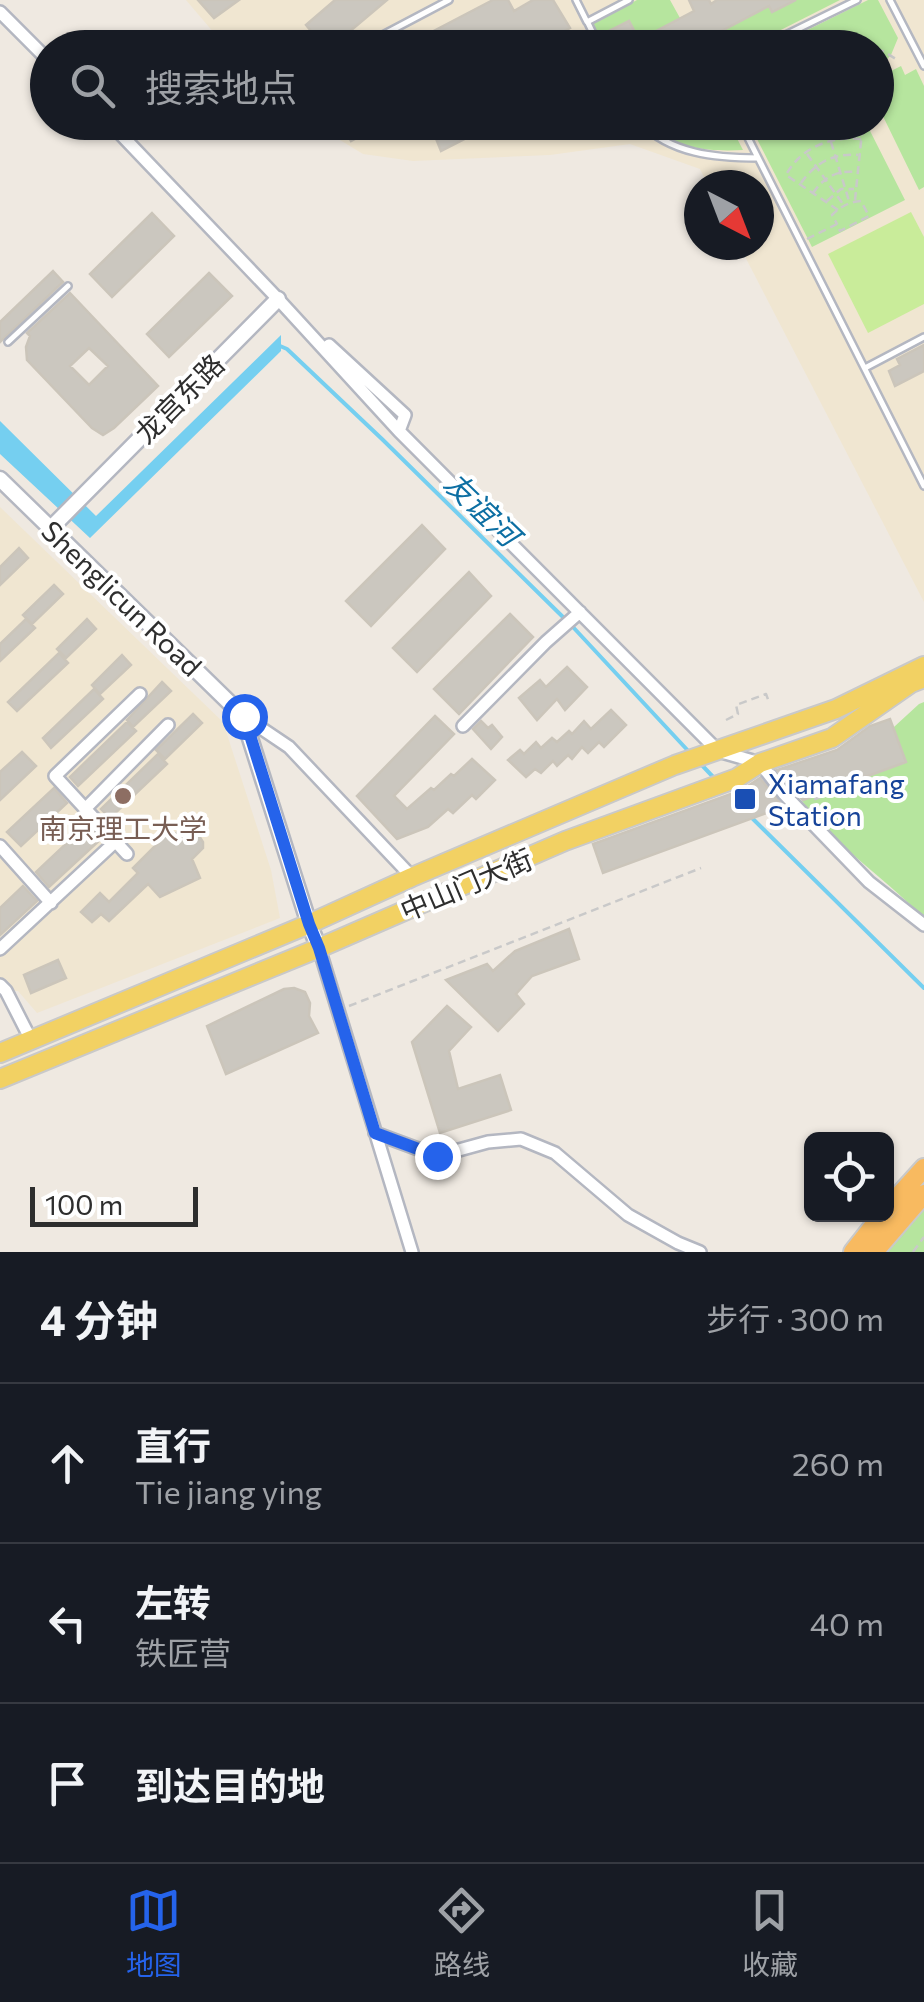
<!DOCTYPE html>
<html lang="zh">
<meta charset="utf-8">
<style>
body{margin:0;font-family:Commissioner,"Noto Sans SC",sans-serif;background:#242831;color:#f1f3f6}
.controls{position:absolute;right:30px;bottom:30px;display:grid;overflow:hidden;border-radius:15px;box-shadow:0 2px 8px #0004}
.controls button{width:90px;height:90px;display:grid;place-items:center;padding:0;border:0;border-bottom:2px solid #363941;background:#171b24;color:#f1f3f6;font:50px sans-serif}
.compass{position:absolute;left:684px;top:170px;width:90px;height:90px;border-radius:50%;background:#171b24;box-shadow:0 2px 8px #0004;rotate:138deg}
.scale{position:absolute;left:30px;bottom:25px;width:168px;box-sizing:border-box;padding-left:10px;border:5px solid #2e2e2e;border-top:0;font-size:28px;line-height:35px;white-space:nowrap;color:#2e2e2e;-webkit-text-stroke:8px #fff;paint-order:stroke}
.stop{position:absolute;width:30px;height:30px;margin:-22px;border:8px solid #2563eb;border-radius:50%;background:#fff}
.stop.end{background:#2563eb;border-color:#fff;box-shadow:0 2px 10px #0008}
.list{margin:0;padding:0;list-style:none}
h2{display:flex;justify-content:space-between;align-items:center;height:130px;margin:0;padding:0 40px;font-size:42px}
h2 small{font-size:32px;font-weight:400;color:#9ea1a6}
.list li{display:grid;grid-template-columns:65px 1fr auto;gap:30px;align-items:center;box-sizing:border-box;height:160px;padding:0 40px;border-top:2px solid #363941}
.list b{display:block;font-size:38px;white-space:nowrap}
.list p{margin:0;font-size:32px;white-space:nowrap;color:#9ea1a6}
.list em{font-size:32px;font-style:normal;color:#9ea1a6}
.icon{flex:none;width:55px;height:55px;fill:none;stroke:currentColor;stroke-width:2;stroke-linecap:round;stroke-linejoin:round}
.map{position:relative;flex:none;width:924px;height:1252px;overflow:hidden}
.search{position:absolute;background:#171b24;box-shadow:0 2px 8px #0004;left:30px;right:30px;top:30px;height:110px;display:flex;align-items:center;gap:25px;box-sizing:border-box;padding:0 35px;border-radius:55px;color:#9ea1a6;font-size:38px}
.sheet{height:610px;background:#171b24}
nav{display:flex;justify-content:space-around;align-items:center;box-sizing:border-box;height:140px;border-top:2px solid #363941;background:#171b24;font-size:28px;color:#9ea1a6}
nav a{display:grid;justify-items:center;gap:5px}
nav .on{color:#2563eb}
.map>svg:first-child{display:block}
.education{fill:#f0e6d1}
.green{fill:#b6e59e}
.pitch{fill:#c9ec9a}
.water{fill:#75cff0}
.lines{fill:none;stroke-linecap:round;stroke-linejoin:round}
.stream{stroke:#75cff0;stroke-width:4}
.building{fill:#cbc7bf;stroke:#cbc5ba;stroke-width:2.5;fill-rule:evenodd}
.service-casing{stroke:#b4b7c1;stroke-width:10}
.minor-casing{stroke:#b4b7c1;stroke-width:16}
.tertiary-casing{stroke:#b4b7c1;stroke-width:19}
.primary-casing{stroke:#c9c9c9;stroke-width:22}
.trunk-casing{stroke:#c9c9c9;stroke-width:22}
.path{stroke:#c9c9c9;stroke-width:2.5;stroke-dasharray:8 5;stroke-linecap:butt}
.service{stroke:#fff;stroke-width:5}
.minor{stroke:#fff;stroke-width:11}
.tertiary{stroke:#fff;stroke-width:14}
.primary{stroke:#f2d163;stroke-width:18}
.trunk{stroke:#f8ba60;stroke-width:18}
.route{stroke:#2563eb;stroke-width:12}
.education-dot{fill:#8d6e63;stroke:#fff;stroke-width:4}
.transit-dot{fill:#1a4fb4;stroke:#fff;stroke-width:4}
.labels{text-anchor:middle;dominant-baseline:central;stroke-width:8;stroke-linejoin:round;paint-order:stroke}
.street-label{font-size:28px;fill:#2e2e2e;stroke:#fff}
.transit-label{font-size:28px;fill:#164399;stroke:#fff;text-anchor:start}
.education-label{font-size:28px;fill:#785e54;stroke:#fff}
.water-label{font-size:30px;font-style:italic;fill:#0d6fa3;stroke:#fff}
</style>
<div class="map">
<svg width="924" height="1252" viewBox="0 0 924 1252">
<rect width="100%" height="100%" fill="#efe9e1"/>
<!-- education -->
<path class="education" d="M186,0h738v602l-185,-357h20v-60h-51l-8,-16 -70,-25 -80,11 -137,6 -50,-7 -51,-31 564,-1v-74l-650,-1z
M0,507l223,215 48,148 9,48 -243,95 -19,-22h-12l-6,4z"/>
<!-- green -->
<path class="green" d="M637,0h33l10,18 -41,22 -11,-19 -21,11 8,15h-12l-12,-23z
M792,0h48l-93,47h-35l-5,-9 62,-32 4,6 19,-10z
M868,0h10l20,38 -7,17 -14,15 -1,-22 -103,-1z
M901,66l4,9 11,-6 8,17v101l-5,3 -42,-86v-26z
M646,123h83l14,27c-36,2 -70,-2 -97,-27z
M789,123h77l39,77 -93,47 -55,-108z
M924,702v216c-43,-44 -97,-77 -131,-130l65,-28 61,-56z
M924,1196v56h-42z"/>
<!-- pitch -->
<path class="pitch" d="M911,212l13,25v67l-56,29 -40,-79z"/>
<!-- water -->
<path class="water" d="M281,335v16l-191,187 -90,-84v-33l96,95z"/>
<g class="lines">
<!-- stream -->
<path class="stream" d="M280,346l7,3 96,91 182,179
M572,626l120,129
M698,761l18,19
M750,816l174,172"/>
</g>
<!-- building -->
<path class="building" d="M198,0h41l-25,18z
M335,0h52l-57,48h-5l-19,-23z
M493,0h15l6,11 19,-11h20l17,28 -37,20h-132z
M689,0h20l2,4 6,-4h79l-24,12 -3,-6 -80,42h-74l-8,-16 22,-11 10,19 55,-29z
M341,122h17l6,12 -13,7z
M435,122h63l-57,29 -6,-15 6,-3z
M152,213l22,23 -62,61 -22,-23z
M53,271l10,11 -63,60v-20z
M209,273l23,23 -63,61 -22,-23z
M70,293l88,93 -44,42 -11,7 -11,-7 -65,-68 -1,-13 4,-11 -3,-3zM89,348l19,18 -19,19 -19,-19z
M924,345v26l-29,15 -6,-15 11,-6 -3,-6z
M422,525l23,24 -74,77 -25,-25z
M19,548l9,10 -28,27v-18z
M469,572l22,24 -74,76 -24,-24z
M54,585l9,9 -31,30 -9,-9z
M510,614l23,23 -74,77 -25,-25z
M26,619l9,9 -35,33v-17z
M87,619l9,10 -30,29 -9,-9z
M59,653l9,10 -51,48 -9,-9z
M122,655l9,10 -31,29 -8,-9z
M567,667l20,20 -22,23 -8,-11 -20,21 -18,-22 21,-18 6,7z
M162,682l9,9 -38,36 -6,-7z
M94,689l9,10 -52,49 -8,-10z
M611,710l15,15 -22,22 -5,-5 -11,11 -6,-6 -10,12 -4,-4 -11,11 -4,-5 -12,12 -6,-4 -9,8 -18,-17 12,-10 4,4 12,-12 5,6 11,-10 5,4 12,-11 3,3 12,-13 7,8z
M193,714l9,9 -37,36 -9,-9z
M435,716l19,18 -60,62 13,13 24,-21 3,2 17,-16 3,2 18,-17 23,21 -19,19 -4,-4 -19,18 -5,-4 -20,18 -31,12 -40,-43z
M890,719l16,43 -103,38 -26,-30 60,-20 33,-24z
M481,721l7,7 4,-3 10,12 -11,12 -18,-20z
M127,722l9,9 -58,55 -8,-9z
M22,752l14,14 -36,34v-28z
M158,754l9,10 -57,54 -9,-9z
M760,778l23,29 -180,66 -10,-29 149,-54z
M54,788l13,15 -46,43 -14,-14z
M87,824l14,15 -52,48 -13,-15z
M186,828l10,3 7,11v6l-11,11 8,19 -40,19 -12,-13 -39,37 -8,-7 -9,8 -11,-10 19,-19 9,9 29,-29 -5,-5 34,-34 4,4 10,-9z
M23,886l14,15 -37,34v-27z
M569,929l10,30 -47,17 -16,18 8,10 -26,27 -52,-51 41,-16 6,7 22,-20z
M58,960l8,18 -35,15 -7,-18z
M294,988l11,4 5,11 -1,13 9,17 -92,41 -19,-48 77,-37z
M447,1006l24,21 -22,24 9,38 42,-14 11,35 -71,23 -28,-91z"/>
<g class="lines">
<!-- service casing -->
<g class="service-casing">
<path id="service" d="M576,0l11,22 42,-22
M890,0l34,66
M588,23l12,25
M358,48l91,-48
M759,48l98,-48
M640,122c30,32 76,36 118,36
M740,122l184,364
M8,342l60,-56
M865,368l59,-31"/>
</g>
<!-- minor casing -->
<g class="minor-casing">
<path id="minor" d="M0,12l48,48
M109,122l169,177 121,132 319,320 42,12 24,31 85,88 55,43
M329,345l76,70 -6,16
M243,716l46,31 123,130
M463,726l83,-84 34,-30
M85,809l83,-84
M0,846l51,57
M127,854l-72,-78 85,-82
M319,948l93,304
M0,949l115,-107
M0,985l6,6 25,49
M375,1133l62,23 51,-14 33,-3 34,14 73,62 50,28 22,9"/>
</g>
<!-- tertiary casing -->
<g class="tertiary-casing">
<path id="tertiary" d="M0,479l243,237 66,208 10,24
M50,529l228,-230"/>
</g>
<!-- primary casing -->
<g class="primary-casing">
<path id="primary" d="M0,1053l309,-129 103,-47 263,-112 161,-56 88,-43
M0,1079l319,-131 246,-107 172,-63 23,-15 72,-25 79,-55 13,-5"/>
</g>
<!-- trunk casing -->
<g class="trunk-casing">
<path id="trunk" d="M886,1210l38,-42
M853,1252l30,-38
M874,1252l50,-58"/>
</g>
<!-- path -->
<path class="path" d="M837,48c16,-16 17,-12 35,0
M876,51h7l16,10
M831,142l18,59
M807,154l36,50
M801,183c14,-20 32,-30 57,-28
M813,193c11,-16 24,-23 43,-21
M855,200l8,-78
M827,201l14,-12h13
M838,210l-52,-35c15,-28 45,-39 75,-36
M807,239l30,-15 3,7 29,-15 -8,-15c-12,1 -20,5 -29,14l5,9
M726,720l12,-6 -2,-9 30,-11 3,8
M797,779l18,20 34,-13 1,6 -11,3
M349,1006l352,-138
M913,1252l11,-15"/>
<!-- service -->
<use href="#service" class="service"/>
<!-- minor -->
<use href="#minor" class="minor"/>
<!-- tertiary -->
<use href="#tertiary" class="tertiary"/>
<!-- primary -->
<use href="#primary" class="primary"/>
<!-- trunk -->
<use href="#trunk" class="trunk"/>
</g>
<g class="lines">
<!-- route -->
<path class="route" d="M244,716l65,208 10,24 56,185 62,23"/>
</g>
<!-- markers -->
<circle class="education-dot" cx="123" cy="796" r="10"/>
<rect class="transit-dot" x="733" y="787" width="24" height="24" rx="5"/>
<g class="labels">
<!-- street labels -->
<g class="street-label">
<text transform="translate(179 398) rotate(-45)">龙宫东路</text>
<text transform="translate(122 598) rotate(44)">Shenglicun Road</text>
<text transform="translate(466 884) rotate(-23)">中山门大街</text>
</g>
<!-- transit labels -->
<g class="transit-label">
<text x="768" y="783">Xiamafang<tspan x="768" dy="32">Station</tspan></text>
</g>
<!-- education labels -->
<g class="education-label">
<text x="123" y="828">南京理工大学</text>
</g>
<!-- water labels -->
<g class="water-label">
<text transform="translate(483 508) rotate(44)">友谊河</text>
</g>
</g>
</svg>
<div class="controls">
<button><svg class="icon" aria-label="locate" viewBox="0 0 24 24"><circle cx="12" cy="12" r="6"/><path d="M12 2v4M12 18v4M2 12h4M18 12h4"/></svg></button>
</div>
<svg class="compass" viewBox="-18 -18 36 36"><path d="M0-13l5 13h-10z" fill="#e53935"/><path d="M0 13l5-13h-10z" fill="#9ea1a6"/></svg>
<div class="scale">100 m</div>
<div class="stop" style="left:244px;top:716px"></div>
<div class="stop end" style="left:437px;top:1156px"></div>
<div class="search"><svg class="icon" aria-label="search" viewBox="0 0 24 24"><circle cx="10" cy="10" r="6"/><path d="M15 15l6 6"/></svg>搜索地点</div>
</div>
<section class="sheet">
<h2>4 分钟<small>步行 · 300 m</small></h2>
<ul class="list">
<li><svg class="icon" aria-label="ahead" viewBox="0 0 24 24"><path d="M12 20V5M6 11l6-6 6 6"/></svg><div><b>直行</b><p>Tie jiang ying</p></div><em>260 m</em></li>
<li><svg class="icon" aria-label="left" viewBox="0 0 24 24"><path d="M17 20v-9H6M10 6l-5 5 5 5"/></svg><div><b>左转</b><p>铁匠营</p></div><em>40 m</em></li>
<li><svg class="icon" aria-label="arrive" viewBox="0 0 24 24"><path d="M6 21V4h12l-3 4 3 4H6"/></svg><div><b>到达目的地</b></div></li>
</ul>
</section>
<nav>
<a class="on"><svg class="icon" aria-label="map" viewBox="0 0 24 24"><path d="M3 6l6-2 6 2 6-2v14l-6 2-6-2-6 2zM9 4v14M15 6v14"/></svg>地图</a>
<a><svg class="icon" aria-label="directions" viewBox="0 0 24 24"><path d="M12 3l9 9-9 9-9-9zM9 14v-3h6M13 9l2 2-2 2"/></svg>路线</a>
<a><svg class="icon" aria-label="saved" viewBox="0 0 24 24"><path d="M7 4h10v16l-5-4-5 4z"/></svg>收藏</a>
</nav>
